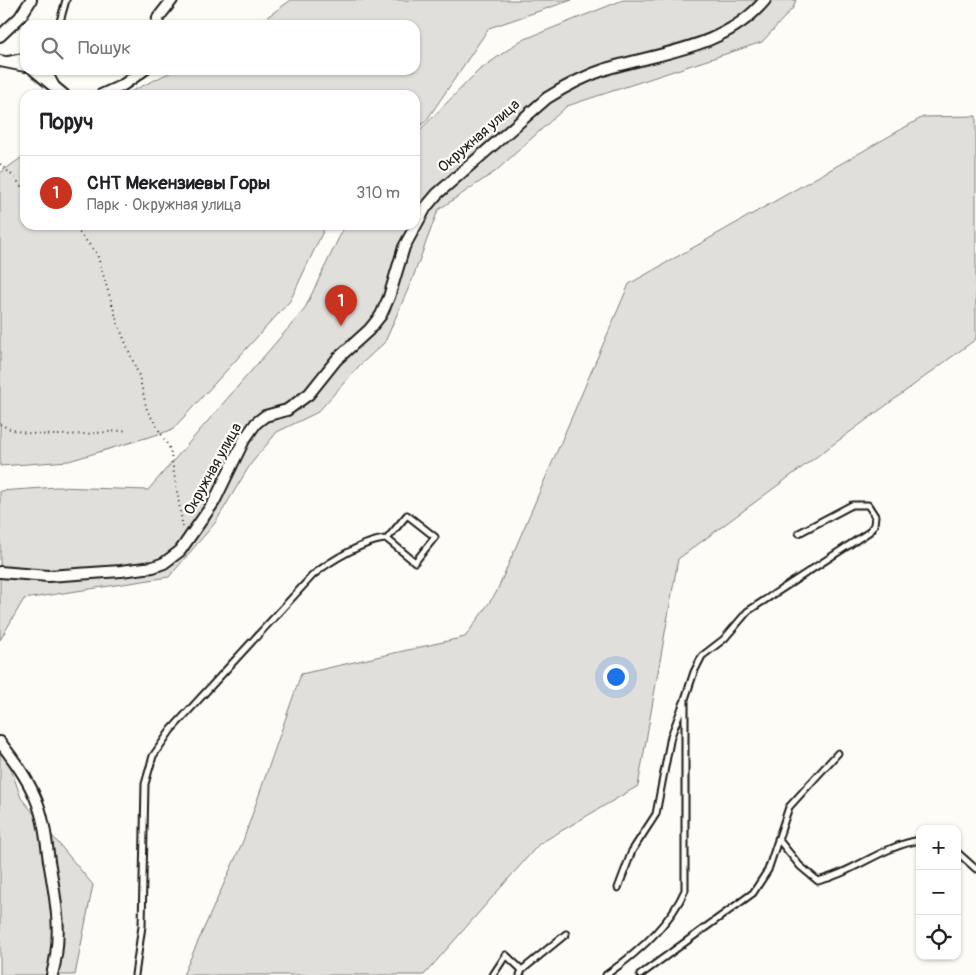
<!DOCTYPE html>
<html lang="uk">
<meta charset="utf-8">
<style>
body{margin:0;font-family:Pangolin,sans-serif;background:#f2f2f2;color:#202124}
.controls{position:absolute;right:15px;bottom:15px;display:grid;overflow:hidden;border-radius:10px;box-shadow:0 1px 4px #0004}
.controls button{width:45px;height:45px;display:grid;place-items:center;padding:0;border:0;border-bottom:1px solid #e0e0e0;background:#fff;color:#202124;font:25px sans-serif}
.you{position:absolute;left:615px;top:676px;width:18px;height:18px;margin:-12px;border:4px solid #fff;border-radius:50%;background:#1a73e8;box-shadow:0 0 0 8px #1a73e833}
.badge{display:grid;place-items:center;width:32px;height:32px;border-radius:50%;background:#c8321e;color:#fff;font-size:16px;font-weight:700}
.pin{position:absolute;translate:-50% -41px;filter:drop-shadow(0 1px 2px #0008)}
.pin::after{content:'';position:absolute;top:26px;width:18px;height:15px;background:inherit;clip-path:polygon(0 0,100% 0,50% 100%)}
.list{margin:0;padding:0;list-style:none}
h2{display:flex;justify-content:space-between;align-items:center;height:65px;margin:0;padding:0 20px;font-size:21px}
h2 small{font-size:16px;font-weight:400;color:#757577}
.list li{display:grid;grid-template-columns:32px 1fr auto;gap:15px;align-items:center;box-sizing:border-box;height:75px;padding:0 20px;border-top:1px solid #e0e0e0}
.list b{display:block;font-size:19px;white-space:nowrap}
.list p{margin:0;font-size:16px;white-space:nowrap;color:#757577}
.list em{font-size:16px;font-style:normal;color:#757577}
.icon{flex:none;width:28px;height:28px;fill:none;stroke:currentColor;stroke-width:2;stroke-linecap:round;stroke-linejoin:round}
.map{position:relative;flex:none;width:976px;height:975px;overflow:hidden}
.search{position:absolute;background:#fff;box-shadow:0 1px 4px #0004;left:20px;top:20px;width:400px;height:55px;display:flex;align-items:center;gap:12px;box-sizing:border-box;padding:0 18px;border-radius:15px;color:#757577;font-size:19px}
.panel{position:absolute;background:#fff;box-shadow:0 1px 4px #0004;left:20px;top:90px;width:400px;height:140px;border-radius:15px}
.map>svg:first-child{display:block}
.green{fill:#e0dfdb;stroke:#7e7e7c}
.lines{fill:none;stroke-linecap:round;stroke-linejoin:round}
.lane-casing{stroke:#1c1c1c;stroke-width:9}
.street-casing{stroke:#1c1c1c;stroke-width:14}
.path{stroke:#1c1c1c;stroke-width:2;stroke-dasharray:1 4;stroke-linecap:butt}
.lane{stroke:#fdfcf7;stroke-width:5}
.street{stroke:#fdfcf7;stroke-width:10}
.labels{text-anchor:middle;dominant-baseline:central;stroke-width:4.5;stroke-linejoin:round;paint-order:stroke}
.street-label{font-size:15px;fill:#1c1c1c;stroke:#fdfcf7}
</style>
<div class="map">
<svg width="976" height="975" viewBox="0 0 976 975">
<rect width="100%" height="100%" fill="#fdfcf7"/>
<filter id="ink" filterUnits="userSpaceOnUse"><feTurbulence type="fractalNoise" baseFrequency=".02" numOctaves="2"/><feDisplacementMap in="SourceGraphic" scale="10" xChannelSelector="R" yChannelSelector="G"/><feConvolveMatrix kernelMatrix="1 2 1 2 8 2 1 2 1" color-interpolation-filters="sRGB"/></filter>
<g filter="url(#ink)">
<!-- green -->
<path class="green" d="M291,0h281l-83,28 -63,93 -11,9v-35h-291l51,-25h240v-45h-159z
M623,0h173l-3,8 -31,34 -195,64 -71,65 -58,39 -26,70 -27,62 -26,24 -41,46 -41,20 -27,33 -35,58 -46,54 -145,22 -24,41v-149l57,-4 91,3 156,-180 41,-85h70v-90l63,-64 42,-30z
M976,116v223l-298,220 -40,227 -99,58 -115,131h-241l60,-134 58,-167 164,-37 31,-44 133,-309 294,-167z
M25,155v70h301l-36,76 -118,129 -103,31 -69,5v-293z
M0,737l21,61 72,87 -18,90h-75z"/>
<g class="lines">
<!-- lane casing -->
<g class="lane-casing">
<path id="lane" d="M59,25l7,-25
M6,60l19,-4
M48,70l9,17
M778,839l22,27 18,15c37,-9 62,-34 102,-41
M957,852l19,17
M618,888l14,-37 24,-37 15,-78 13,-34
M135,975l7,-49 3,-142 8,-28 18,-26 142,-155c17,-14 52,-35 74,-36l28,23 20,-25 -28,-22 -20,24
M493,975l13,-20 16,15
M520,975l2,-5 44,-36
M606,975c30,-21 64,-50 79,-85v-191l9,-27 8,-16 22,-17 24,-28 121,-79 5,-7 1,-9 -7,-11h-16l-53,28
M640,975l113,-82 15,-23 21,-63 49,-54"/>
</g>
<!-- street casing -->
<g class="street-casing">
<path id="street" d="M157,25l1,-7 14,-18
M0,36l20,-19 11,-17
M0,61l25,5
M34,70l30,25
M101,95l22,-10 21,-15
M0,572l48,4 73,-5 32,-4 11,-4 16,-12 34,-49 30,-62 12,-17 9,-7 22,-6 22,-16 28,-35 32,-29 12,-15 8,-18 15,-50 22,-40 11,-13 110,-96c19,-12 40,-23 62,-30 55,-16 117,-21 156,-68
M0,742c13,17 26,34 35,55 9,20 11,42 14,64 7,40 14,73 3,114"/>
</g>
<!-- path -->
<path class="path" d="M0,164l16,15 9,13
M73,225l24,29 21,70 21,52 8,34 23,39 13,79
M0,424c28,18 95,9 128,6"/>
<!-- lane -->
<use href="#lane" class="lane"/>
<!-- street -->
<use href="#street" class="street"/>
</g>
</g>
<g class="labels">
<!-- street labels -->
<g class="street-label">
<text transform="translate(479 136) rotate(-41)">Окружная улица</text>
<text transform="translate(213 469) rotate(-61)">Окружная улица</text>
</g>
</g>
</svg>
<div class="controls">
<button>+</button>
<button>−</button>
<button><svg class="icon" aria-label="locate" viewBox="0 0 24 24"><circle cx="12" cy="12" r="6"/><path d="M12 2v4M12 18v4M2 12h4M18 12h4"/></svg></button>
</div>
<div class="you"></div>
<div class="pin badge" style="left:341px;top:326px">1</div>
<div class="search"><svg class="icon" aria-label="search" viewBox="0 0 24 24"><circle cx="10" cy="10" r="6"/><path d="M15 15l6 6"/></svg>Пошук</div>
<section class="panel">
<h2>Поруч<small></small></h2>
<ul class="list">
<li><span class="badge">1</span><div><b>СНТ Мекензиевы Горы</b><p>Парк · Окружная улица</p></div><em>310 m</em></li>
</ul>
</section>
</div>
